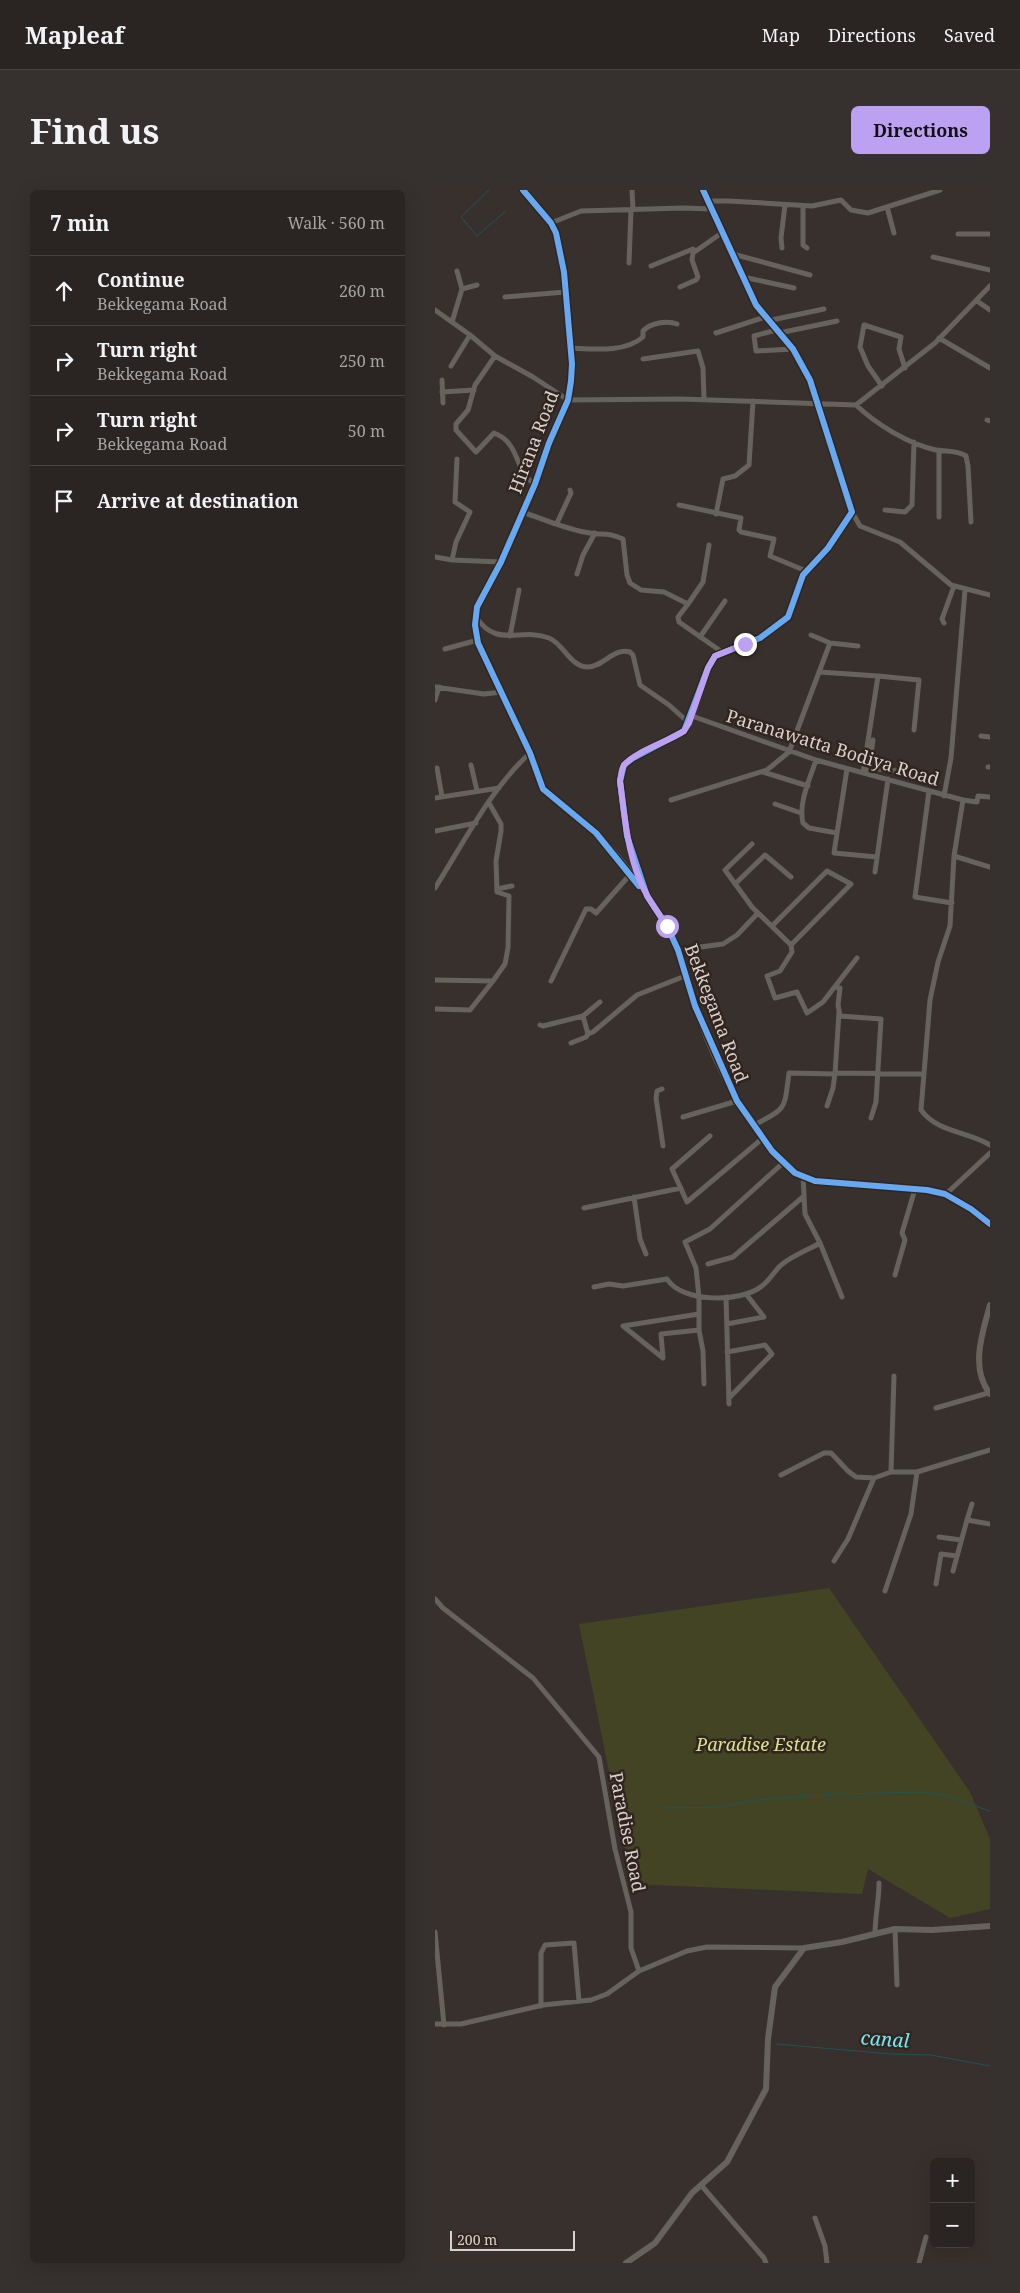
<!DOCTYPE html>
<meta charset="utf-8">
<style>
body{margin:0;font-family:"Noto Serif",serif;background:#36302f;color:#f1f3f6}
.controls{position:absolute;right:15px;bottom:15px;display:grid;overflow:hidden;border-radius:8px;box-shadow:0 5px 20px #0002}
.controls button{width:45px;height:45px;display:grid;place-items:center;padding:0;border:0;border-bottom:1px solid #464140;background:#2a2422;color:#f1f3f6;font:25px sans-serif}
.scale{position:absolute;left:15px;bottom:12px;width:125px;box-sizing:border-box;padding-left:5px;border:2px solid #d9d0cc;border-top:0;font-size:14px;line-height:18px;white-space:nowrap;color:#d9d0cc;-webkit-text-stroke:4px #32251f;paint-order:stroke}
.stop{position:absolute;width:15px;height:15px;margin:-11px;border:4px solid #bca0f2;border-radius:50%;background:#fff}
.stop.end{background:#bca0f2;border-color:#fff;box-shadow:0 1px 5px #0008}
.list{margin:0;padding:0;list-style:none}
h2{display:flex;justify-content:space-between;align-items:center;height:65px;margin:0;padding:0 20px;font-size:21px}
h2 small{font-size:16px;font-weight:400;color:#a5a4a5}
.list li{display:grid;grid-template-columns:32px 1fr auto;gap:15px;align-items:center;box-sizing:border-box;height:70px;padding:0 20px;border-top:1px solid #464140}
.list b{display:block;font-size:19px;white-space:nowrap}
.list p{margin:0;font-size:16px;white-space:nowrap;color:#a5a4a5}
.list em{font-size:16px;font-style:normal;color:#a5a4a5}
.icon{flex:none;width:28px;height:28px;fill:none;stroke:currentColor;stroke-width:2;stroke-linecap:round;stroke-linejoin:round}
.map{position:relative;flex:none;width:555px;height:2073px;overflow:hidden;border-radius:8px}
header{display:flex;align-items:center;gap:30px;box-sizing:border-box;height:70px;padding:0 25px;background:#2a2422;border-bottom:1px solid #464140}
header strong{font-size:24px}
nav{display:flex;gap:28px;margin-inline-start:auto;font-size:18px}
.intro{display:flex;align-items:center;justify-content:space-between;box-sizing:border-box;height:120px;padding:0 30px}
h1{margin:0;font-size:35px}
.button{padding:12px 22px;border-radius:8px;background:#bca0f2;color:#111;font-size:18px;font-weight:700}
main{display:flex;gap:30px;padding:0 30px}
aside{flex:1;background:#2a2422;border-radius:8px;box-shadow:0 5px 20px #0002}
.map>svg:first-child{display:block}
.green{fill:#424423}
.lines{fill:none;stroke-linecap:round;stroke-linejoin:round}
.stream{stroke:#1d555a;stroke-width:1}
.minor{stroke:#66635c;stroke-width:5}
.tertiary{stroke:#66635c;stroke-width:6}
.cycleway-casing{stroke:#32251f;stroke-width:9}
.cycleway{stroke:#66a8f1;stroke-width:6}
.route{stroke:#bca0f2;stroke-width:6}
.labels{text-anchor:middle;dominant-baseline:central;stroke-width:5;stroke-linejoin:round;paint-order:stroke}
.street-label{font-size:18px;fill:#d9d0cc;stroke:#32251f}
.park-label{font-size:18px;font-style:italic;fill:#d7e28d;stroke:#32251f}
.water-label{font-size:19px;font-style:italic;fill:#72e9f4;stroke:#32251f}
</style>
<header>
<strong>Mapleaf</strong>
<nav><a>Map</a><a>Directions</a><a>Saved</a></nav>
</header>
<div class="intro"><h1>Find us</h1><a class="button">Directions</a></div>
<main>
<aside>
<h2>7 min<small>Walk · 560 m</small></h2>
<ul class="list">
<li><svg class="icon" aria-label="ahead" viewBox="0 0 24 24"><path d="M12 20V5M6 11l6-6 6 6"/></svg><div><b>Continue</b><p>Bekkegama Road</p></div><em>260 m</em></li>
<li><svg class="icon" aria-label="right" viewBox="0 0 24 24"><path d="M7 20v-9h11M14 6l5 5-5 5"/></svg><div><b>Turn right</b><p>Bekkegama Road</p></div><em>250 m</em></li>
<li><svg class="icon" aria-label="right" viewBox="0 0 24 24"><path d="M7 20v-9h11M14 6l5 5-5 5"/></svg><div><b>Turn right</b><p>Bekkegama Road</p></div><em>50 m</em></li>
<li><svg class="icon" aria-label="arrive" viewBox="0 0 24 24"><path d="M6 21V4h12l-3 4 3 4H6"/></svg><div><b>Arrive at destination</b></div></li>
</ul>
</aside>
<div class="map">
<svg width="555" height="2073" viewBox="0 0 555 2073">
<rect width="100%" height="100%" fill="#38302d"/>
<!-- green -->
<path class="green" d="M394,1398l141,204 20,47v70l-40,9 -82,-49 -6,25 -230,-10 -53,-260z"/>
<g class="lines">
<!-- stream -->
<path class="stream" d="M54,0l-28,27 16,19 29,-25
M228,1616l4,2 54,-1 36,-7 79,-6 87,-2 20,3 47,16
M341,1854l115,10 40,1 59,11"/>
<!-- minor -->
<path class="minor" d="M197,0l1,20
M273,11h21l83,5 29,-6 10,10 17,3 72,-23
M368,16v39l4,3
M452,17l7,26
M116,33l30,-12 102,-3 29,1
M523,44h32
M347,58l-1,-10 4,-33
M298,64l77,21
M498,67l57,13
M194,73l2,-53
M216,76l42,-17 2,2
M308,87l51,11
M245,97l16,-7 2,-3 -6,-17 1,-7 30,-21
M27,99l15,-4
M70,107l60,-5
M542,111l13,9
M0,120l35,25 25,21 38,21 35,23 112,-1 176,6 79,-62 55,-57
M332,131l57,-12
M17,132l10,-33 -5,-18
M341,140l-22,6 2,15 37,-2
M281,143l49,-16
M344,143l58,-12
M504,148l51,30
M135,158c23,1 55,5 73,-11v-6c7,-8 24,-11 34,-7
M60,166l-20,29 -7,25 -12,14v6l20,22 18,-19c27,10 20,39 41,51
M208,169l55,-8 5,17 1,31
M16,176l19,-31
M7,190l1,23
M447,196l-14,-20 -8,-19 4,-22 37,12 -2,12 6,19
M7,202l32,-2
M421,215c20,19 52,39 80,45 11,2 20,0 30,6l2,10 3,56
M552,230l3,1
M504,260v67
M244,315l62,13 -2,12 2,2 33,7 -4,17 36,15
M450,320l20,2 7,-7 2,-63
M87,322c22,7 45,18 68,21 14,2 17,-1 33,6l4,36 3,8 11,7 23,2 24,12 -10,13 1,5 43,30
M417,322l8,14 40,16 51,43 39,10
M281,324l7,-35 12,-3 14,-11 4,-64
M122,333l14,-30 -1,-3
M0,367l17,3 49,2
M17,370l4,-18 14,-30 -15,-10 2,-43
M142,384l6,-19 12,-22
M253,414l15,-22 6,-37
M41,427c21,32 44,10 73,21 15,6 21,29 39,29 15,0 26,-20 42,-15l3,3 7,30 29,20 20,18
M509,433l-2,-4 12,-33
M75,446l9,-46
M265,447l25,-36
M395,453l28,3
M10,459l33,-9
M384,482l59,4
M0,497l49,7 18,-2
M0,510l4,-13
M257,526l124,44 147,40 -9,56 36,11
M546,546l9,1
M381,570c-6,19 -18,43 -13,63l6,5 28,5 10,-64
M36,575l6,26
M553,577h2
M2,578l5,29
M434,578l28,3
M328,582l45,14
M428,583l15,-97 41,4 -5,50
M429,583l5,-5 4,-28
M494,601l-14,106 37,6
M509,606l7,-38 14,-168
M0,608l64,-10
M236,610l96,-30 22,-18 41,-109 -19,-8
M528,610l14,2 1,-6 12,1
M54,613l12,21v7l-5,30 1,31 12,4 -1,52 -3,16 -12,17
M340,614l26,9
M0,641l41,-8
M402,643l-3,20 43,4
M317,654l-27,26 27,37 39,38 1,7 -12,19 -13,5 8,22 22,-6 10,21 16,-11 34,-44
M519,666l-4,70 -12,36 -8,38 -9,110c17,23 46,21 69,35
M440,682l13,-93
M300,694l30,-29 26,22
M0,698c28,-44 56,-100 95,-135
M209,698c-8,-22 -35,-104 -20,-123 12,-14 44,-23 60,-34l24,-63 7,-12 45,-18 28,-21 15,-42 25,-27 24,-36 -42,-132 -17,-31 -37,-44 -53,-115
M62,699l15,-3
M337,736l55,-55 24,13 -60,61
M243,760l45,-6 14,-9 21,-22
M0,790l58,1 -23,29 -35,-1
M116,791l35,-72h5l5,4 31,-35 9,-2
M401,797l4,1 -2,17 2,11 41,3 -5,83 -5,16
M105,835l3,1 40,-10 17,-14
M153,844l5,-2 44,-37 48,-19
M136,853l15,-6 2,-3 -5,-18
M227,899l-5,2 -1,7 7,48
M392,916l6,-18 2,-15 88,1
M248,927l54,-16
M319,935c34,-17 30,-16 35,-52l46,1 4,-62
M275,946l-38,33 15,33 76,-64
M368,986l2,38 15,29 22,54
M511,1004l44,-41
M199,1007l6,42 6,15
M149,1018l97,-20
M273,1074l25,-7 71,-61
M460,1085l10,-35 -3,-7 13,-44
M159,1097l15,-3 14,2 44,-7c15,24 74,24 95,7 7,-5 12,-14 18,-20 11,-10 28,-16 40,-23
M291,1107l3,107
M264,1124l-76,12 40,32 -2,-24 38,-4
M292,1134l37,-7 -18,-23
M292,1162l38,-7 7,9 -43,44
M269,1194l-1,-33 -4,-21v-33l-3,-29 -11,-26 25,-13 74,-67
M501,1218l52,-15
M456,1282l3,-96
M346,1285l43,-22h7l17,18 8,6 18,1
M537,1314l-5,16 23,4
M504,1347l22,3
M399,1371l14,-22 26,-61 17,-6h26l73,-22
M518,1381l14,-51
M501,1394l5,-30 16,2
M450,1401l26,-77 6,-42
M0,1409l8,9 90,70 66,79 16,92 16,63v36l8,23 48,-20 20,-4 97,1
M460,1739l2,56
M0,1742l9,93
M440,1744c0,-18 4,-33 4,-51
M106,1816v-53l4,-8 29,-2 5,58
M0,1834h26l82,-19 48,-5 16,-6 32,-23
M266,1995l63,73 2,5
M380,2028l10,28 2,17
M484,2073l7,-26"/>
<!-- tertiary -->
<path class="tertiary" d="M88,0l28,33 5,10 8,39 8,92 -1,17 -3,19 -19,43 -14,41 -34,78 -24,45 -2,18 3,18c18,36 37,73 52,110 4,11 7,25 13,35 8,12 34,26 45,37 30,29 57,64 78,99 14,23 19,53 28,79 19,57 53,128 99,168 27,23 115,9 152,23 16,6 32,19 45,30
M555,1115c-8,29 -20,63 0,89
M191,2073l29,-20 37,-50 35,-31 39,-73 2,-50 7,-52 29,-39 38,-6 53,-13 37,1 58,-4"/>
<!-- cycleway casing -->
<g class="cycleway-casing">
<path id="cycleway" d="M88,0l28,33 5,10 8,39 8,92 -1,17 -3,19 -19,43 -14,41 -34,78 -24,45 -2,18 3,18 52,110 13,36 53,44 43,53
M268,0l53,115 37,44 17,31 42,132 -24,36 -25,27 -15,42 -28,21 -45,18 -7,12 -24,63 -51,27 -9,7 -4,16 7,55 20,60 20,30 11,24 17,56 42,95 35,50 23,22 20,8 112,9 18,4 26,15 19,15"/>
</g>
<!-- cycleway -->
<use href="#cycleway" class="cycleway"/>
</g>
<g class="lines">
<!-- route -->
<path class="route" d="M232,736c-6,-9 -13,-19 -19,-29 -20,-34 -23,-78 -28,-116 1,-5 1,-11 4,-16 12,-14 44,-23 60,-34l5,-8 19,-55 7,-12 30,-12"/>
</g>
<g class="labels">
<!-- street labels -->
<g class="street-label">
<text transform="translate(98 252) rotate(-69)">Hirana Road</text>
<text transform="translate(398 557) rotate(17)">Paranawatta Bodiya Road</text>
<text transform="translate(282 823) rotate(69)">Bekkegama Road</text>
<text transform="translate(193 1642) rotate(79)">Paradise Road</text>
</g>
<!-- park labels -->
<g class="park-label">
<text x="326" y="1554">Paradise Estate</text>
</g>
<!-- water labels -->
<g class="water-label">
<text transform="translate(450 1849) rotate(4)">canal</text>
</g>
</g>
</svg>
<div class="controls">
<button>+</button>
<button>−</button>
</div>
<div class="scale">200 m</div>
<div class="stop" style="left:232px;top:736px"></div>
<div class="stop end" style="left:310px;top:454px"></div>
</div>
</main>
